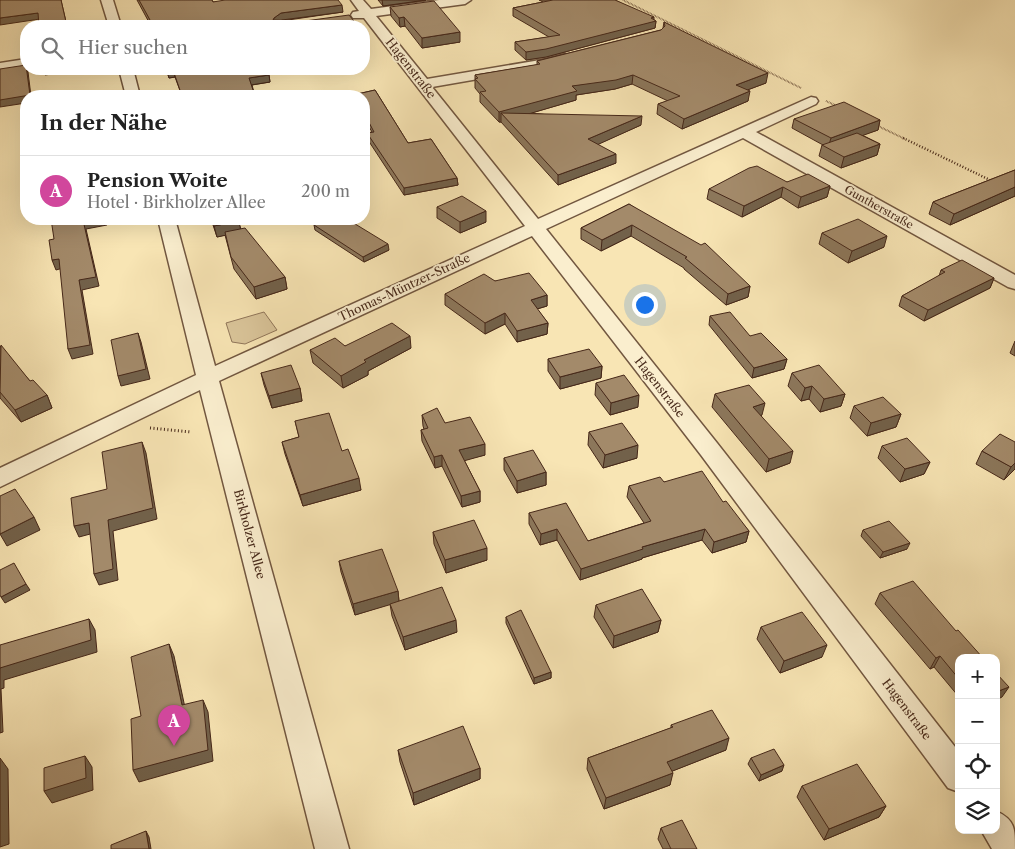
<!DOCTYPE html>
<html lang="de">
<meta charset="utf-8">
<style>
body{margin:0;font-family:"Libre Caslon Text",serif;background:#f2f2f2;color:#222}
.controls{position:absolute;right:15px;bottom:15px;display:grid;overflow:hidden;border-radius:10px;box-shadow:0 5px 20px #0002}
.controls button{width:45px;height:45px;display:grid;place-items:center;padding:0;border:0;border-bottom:1px solid #e0e0e0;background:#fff;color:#222;font:25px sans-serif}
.you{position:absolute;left:644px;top:304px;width:18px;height:18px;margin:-12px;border:4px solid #fff;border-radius:50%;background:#1a73e8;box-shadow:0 0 0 8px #1a73e833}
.badge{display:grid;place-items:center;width:32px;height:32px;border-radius:50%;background:#1a73e8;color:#fff;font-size:16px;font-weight:700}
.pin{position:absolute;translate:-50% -41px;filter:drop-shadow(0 1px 2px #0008)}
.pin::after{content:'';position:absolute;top:26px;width:18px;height:15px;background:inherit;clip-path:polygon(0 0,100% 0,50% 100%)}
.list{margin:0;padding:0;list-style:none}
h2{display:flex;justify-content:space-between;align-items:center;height:65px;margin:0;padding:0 20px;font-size:21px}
h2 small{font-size:16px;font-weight:400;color:#767676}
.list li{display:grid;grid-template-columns:32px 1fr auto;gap:15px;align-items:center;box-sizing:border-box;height:70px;padding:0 20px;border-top:1px solid #e0e0e0}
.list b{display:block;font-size:19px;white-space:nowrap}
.list p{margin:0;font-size:16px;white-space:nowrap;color:#767676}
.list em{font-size:16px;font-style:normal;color:#767676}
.icon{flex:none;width:28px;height:28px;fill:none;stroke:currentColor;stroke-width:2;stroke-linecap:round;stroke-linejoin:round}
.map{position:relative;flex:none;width:1015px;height:849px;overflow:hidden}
.search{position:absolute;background:#fff;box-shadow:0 5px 20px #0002;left:20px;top:20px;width:350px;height:55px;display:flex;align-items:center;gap:12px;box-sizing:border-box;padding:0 18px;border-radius:20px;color:#767676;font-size:19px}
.panel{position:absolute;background:#fff;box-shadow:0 5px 20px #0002;left:20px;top:90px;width:350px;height:135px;border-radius:20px}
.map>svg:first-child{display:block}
.green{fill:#dac59a;stroke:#90765a}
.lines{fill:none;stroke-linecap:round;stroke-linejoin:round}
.minor-casing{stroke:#725740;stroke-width:3}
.path-far2{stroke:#462819;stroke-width:2;stroke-dasharray:0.5 1;stroke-linecap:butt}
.path-far1{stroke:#462819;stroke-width:2.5;stroke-dasharray:1 2;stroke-linecap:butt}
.path{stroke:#462819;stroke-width:3;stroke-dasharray:1 2.5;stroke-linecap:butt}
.minor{fill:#faeece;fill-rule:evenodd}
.wall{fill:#8c775b;stroke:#462819}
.shaded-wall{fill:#72614a;stroke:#462819}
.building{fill:#a38a6a;stroke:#462819}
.labels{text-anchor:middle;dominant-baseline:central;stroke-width:4;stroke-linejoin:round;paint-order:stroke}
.far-street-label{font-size:11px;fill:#462819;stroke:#faeece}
.street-label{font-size:12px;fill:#462819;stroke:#faeece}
</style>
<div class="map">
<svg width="1015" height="849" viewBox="0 0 1015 849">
<rect width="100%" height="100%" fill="#f8e5b4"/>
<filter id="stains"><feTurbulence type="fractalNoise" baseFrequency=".004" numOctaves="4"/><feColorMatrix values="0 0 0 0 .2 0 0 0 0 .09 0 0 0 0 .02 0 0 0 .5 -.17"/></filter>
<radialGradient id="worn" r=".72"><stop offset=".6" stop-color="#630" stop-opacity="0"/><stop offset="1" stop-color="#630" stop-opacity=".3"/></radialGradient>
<!-- green -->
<path class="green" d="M264,312l13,18 -32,14 -13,-2 -6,-19z"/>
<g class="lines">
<!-- minor casing -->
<g class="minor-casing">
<path id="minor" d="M101,0h12l8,26h-12z
M351,0h12l8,9 68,-9h32l-6,4 -89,12 51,63 119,-20 19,-5 5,1 2,3 -2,3 -23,6 -115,20 106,132 273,-122 5,1 2,3 -2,3 -60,28 259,143v14l-7,-2 -265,-149 -197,91 171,214 242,309v40l-11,-4 -247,-333 -169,-219 -313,145 130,468h-34l-115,-459 -200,97v-19l196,-93 -38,-156h17l40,147 310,-140 -161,-208h-11l-2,-3 2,-3 6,-1z
M26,59v8l-26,4v-8z
M119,69h14l7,27h-14z
M996,811c19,9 19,17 19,38h-23l-11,-19h15z"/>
</g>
<!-- path-far2 -->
<path class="path-far2" d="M623,0l178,88
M826,101l13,6
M876,125l29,14"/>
<!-- path-far1 -->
<path class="path-far1" d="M903,138l89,43"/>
<!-- path -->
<path class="path" d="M150,428l41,4"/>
<!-- minor -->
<use href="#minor" class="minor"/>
</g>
<!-- wall -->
<path class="wall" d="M137,0h75l1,2 130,10 -62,9 77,5h-207z
M378,0h48l-43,6z
M539,0h76l41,21 -1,7 -109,29 -20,3 -11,-10v-8l34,-5 -36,-21v-8l30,-6z
M390,7l70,35 -38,6 -17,-22 -5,1 -9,-11z
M664,22l102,61 -19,7 1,11 -66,28 -25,-15 1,-10 10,-3 -36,-17 -17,5 -39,6v5l-45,13 110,12 -43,19 18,19 -58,22 -57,-63h-2l-19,-20v-8l-5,-6v-13l62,-10v-4l124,-31 2,-2z
M166,69h113l-12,2 2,4 1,7 -18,3 3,11h-73l-7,-19 -6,1z
M375,90l33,53 23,-4 26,39 1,7 -54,10 -36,-55 -1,-7 5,-1 -8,-14v-22h-10l-1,-1z
M794,119l86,1 -2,10 -16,5 18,9 -3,11 -36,13 -22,-12 3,-11h1l-31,-17z
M1015,170v26l-65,29 -21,-11 4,-12z
M787,182l43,4 -3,11 -29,11 -17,-11 -39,20 -35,-18 2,-10z
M629,204l121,82 -2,11 -22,8 -42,-36v-1l-53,-32 -30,15 -20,-12v-11z
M437,207l49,15 -26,11 -23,-15z
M211,219h26l4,10 44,48 2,12 -31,10 -22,-30 -9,-34 -8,2z
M314,225l75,25 -25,12 -49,-32z
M822,233l62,14 -36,16 -29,-19z
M941,270l53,8 -4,10 -66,33 -25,-15 3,-10 37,-20z
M495,281l52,14v11l-10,3 11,14 -1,11 -30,8 -12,-18 -20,10 -40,-29v-11z
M710,316l40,20 37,23 -3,10 -32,9 -43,-53z
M1015,341v15l-5,-3z
M0,346l30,35 17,14 5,13 -31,14 -21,-24z
M345,346l66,2 -43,23v4l-25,13 -30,-25 -3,-13z
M548,359l54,7 -1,12 -41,11 -12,-18z
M261,373l39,15 2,13 -30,7 -8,-23z
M792,373l53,21 -4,12 -21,6 -11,-13 -8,2 -13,-15z
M596,383l42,24 -28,8 -15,-20z
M715,394l47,21 -1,1 29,47 -24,9 -54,-65z
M854,406l47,8 -5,13 -29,9 -17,-18z
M422,415l23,8 40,32 -21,5 16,31v11l-18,5 -20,-41 -7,2 -13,-27 -1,-11 3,-1 -1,-3z
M295,421l47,30 19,39 -58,16 -18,-52 -3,-12 17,-5z
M589,432l48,26 -34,10 -15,-23z
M882,446l48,16 -6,12 -24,8 -22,-24z
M982,451l33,18 -11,11 -28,-16z
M504,458l42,14v13l-29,8 -13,-23z
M664,482l59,20 26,29 -3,11 -34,11 -10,-13 -60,18v1l-62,21 -23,-40 -17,5 -11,-21v-11l59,28 56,-18 -17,-26 2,-11z
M863,530l44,19 -27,9 -19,-22z
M433,532l54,28 -41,13 -12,-29z
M339,561l59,30 1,10 58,31 -52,18 -13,-34 -2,-12 -35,11 -14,-43z
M880,593l76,38 3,27v39l-25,-30 -4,2 -55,-65z
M596,605l65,15 -3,12 -45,16 -19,-31z
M506,617l45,55v6l-17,6 -28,-61z
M761,627l61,30 -42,16 -23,-34z
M671,725l55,25 -54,21 -2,14 -66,24 -17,-40 1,-11 83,-30z
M398,750l82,18v11l-66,26 -14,-43z
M751,758l31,13 -23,10 -11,-17z
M802,786l84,20 -7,11 -55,23 -27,-43z
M661,828l36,21h-34l-5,-10z"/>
<!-- shaded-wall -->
<path class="shaded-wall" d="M61,0l6,26h-8z
M382,0h44l-43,6z
M342,5l1,7 -61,8 -7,4 -2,-4 1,-2 7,-5z
M38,13l2,6 -40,6v-7z
M404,17l1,9 -5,1 -1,-9z
M654,17v4h2l-1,7 -109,29 -20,3v-8z
M460,32v10l-38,6v-10z
M26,65v4l2,3 3,24h-5v7l-26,4v-7z
M43,69h22l1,3 -21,3z
M264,69h15l-15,2z
M327,69h27l-26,4z
M173,70l2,7 -6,1 -2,-7z
M768,73l-2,10 -32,12 2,-10z
M269,75l1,7 -19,3 -2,-7z
M633,75l-1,9 -17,5 -39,6v5l-68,20 -7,-7v9h-2v-10l73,-26z
M750,91l-2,10 -66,28 2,-10z
M642,116l-1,9 -53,24v-10z
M880,120l-2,10 -50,18 3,-10z
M880,144l-3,11 -36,13 3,-11z
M616,154v9l-58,22v-10z
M457,178l1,7 -54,10v-7z
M830,186l-3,11 -29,11 3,-11z
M783,187l-2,10 -39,20 2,-11z
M1015,187v9l-65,29 4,-11z
M486,211v11l-26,11v-11z
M90,219h16l1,6 -21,4 13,57 -17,4 11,64 -21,5 -4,-10 11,-69 4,-60z
M239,221l2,11 -24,5 -3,-11z
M632,225l-1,11 -30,15 1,-11z
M887,236l-3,11 -36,16 4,-12z
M388,244l1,6 -25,12 -1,-5z
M59,259l4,9 -7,2 -4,-10z
M285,277l2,12 -31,10 -2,-12z
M994,278l-4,10 -66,33 4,-11z
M750,286l-2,11 -22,8 2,-11z
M547,295v11l-17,5 1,-11z
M505,313v11l-20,10v-11z
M548,323l-1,11 -30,8v-11z
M138,333l3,9 9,37 -29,7 -3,-10z
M410,336l1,12 -43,23v4l-25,13 -2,-12 23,-16z
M787,359l-3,10 -32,9 2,-10z
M602,366l-1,12 -41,11v-12z
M812,386l-3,13 -8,2 4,-13z
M300,388l2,13 -30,7 -3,-12z
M845,394l-4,12 -21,6 4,-13z
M47,395l5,13 -31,14 -6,-12z
M639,395l-1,12 -28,8 1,-12z
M765,403l-3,12 -12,4 3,-12z
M901,414l-5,13 -29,9 4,-13z
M142,442l4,11 11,66 -44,12 5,49 -19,5 -5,-11 14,-54z
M485,444v11l-25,7 -1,-12z
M638,445l-1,13 -34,10 2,-13z
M793,451l-3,12 -24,9 3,-13z
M442,455v11l-7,2 -1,-11z
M930,462l-6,12 -24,8 5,-13z
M1015,463v6l-11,11 7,-13z
M546,472v13l-29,8v-12z
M359,478l2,12 -58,16 -3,-11z
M480,491v11l-18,5 -1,-11z
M34,517l6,13 -33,16 -7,-12z
M89,523l5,10 -15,4 -5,-11z
M557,529v11l-17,5 1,-11z
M705,529l-3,11 -60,18v1l-62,21 1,-11 61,-22z
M749,531l-3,11 -34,11 2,-11z
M910,543l-3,6 -27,9 3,-6z
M487,548v12l-41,13 -1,-13z
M26,584l4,6 -25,13 -4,-6z
M398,591l1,11 -44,13 -2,-11z
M89,619l6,11 2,22 -93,28v8l-3,1 2,43 -3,1v-65z
M456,620l1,12 -52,18 -2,-13z
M661,620l-3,12 -45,16 1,-12z
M169,644l5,12 13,61 -5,-12z
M827,645l-5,12 -42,16 4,-12z
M940,656l-6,11 -4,2 6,-11z
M551,672v6l-17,6v-6z
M1009,687l-7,10 -6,3v-8z
M203,700l5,12 5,49 -74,21 -6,-12z
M729,738l-3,12 -61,24 2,-12z
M85,756l7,11 1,23 -41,13 -8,-12z
M0,758l8,11 1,75 -9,3z
M784,765l-2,6 -23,10 2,-6z
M480,768v11l-66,26 -1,-12z
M673,773l-3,12 -66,24 2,-11z
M886,806l-7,11 -55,23 5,-11z
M146,831l3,6 2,12h-2z"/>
<!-- building -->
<path class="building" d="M0,0h61l5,22 -8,1 1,3h-20l-1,-13 -38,5z
M139,0h73l1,2 12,-2h113l4,5 -61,8 -7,5 -1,2 32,1 44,-6 9,11h-206l-2,-6z
M553,0h62l39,17 -3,1 5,3 -110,28 -20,3 -11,-10 45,-7 -47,-27z
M434,1l26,31 -38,6 -18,-21 -5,1 -9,-11z
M664,22l104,51 -32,12 14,6 -66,28 -26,-15 22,-8 -47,-21 -17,5 -44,6 5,5 -78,21 -19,-20 6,-1 -11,-12 3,-1 -3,-3 65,-11 -3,-3 124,-31 4,-4z
M26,65l4,30 -30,5v-31z
M167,69h99l3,6 -20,3 6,18h-73l-9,-26 -6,1z
M375,90l33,53 23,-4 26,39 -53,10 -37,-55 7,-1 -10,-19v-17h-10l-1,-1z
M844,102l36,18 -49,18 -37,-19z
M501,113l141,3 -54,23 28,15 -58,21z
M857,133l23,11 -36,13 -22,-12z
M757,166l30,16 21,-8 22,12 -29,11 -18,-10 -39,19 -35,-17 40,-21z
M1015,170v17l-61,27 -21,-12z
M462,196l24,15 -26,11 -23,-15z
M629,204l72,41 4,-2 45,43 -22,8 -43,-36 2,-1 -55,-32 -30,15 -21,-12z
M51,219h39l-7,1 13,57 -17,3 11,65 -22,4 -9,-90 -7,1 -3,-20 5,-1z
M212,219h25l2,2 -25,5z
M327,219h20l41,25 -25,13 -49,-32z
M858,219l29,17 -35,15 -30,-18z
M245,228l40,49 -31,10 -23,-30 -6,-25z
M962,260l32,18 -66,32 -26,-14 43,-24 -4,-2z
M529,273l18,22 -16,5 17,23 -31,8 -12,-18 -20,10 -40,-29 39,-20 11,7z
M730,312l20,24 11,-3 26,26 -33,9 -44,-52z
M392,323l18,13 -46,24 2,2 -25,14 -31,-26 25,-12 10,8z
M138,333l8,36 -28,7 -7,-36z
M1,345l29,36 3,-1 14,15 -32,15 -15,-18z
M589,349l13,17 -42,11 -12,-18z
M291,365l9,23 -31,8 -8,-23z
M819,365l26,29 -21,5 -12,-13 -7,2 -13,-15z
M624,375l15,20 -28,8 -15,-20z
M749,385l16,18 -12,4 40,44 -24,8 -54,-65z
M883,397l18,17 -30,9 -17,-17z
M437,408l8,15 25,-6 15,27 -26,6 21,41 -19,5 -19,-41 -8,2 -13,-27 7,-2 -6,-13z
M329,413l13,38 6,-2 11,29 -59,17 -18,-53 17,-5 -4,-16z
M622,423l16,22 -33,10 -16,-23z
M1000,434l15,8v21l-4,4 -29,-16z
M907,438l23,24 -25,7 -23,-23z
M142,442l11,66 -45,12 5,49 -19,5 -5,-51 -15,3 -3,-28 36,-9 -5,-37z
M533,450l13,22 -29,9 -13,-23z
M702,471l21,31 3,-1 23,30 -35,11 -9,-13 -63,18 1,2 -62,20 -24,-40 -16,5 -12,-21 37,-10 22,38 63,-20 -22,-35 31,-9 4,5z
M15,489l19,28 -34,17v-38z
M474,520l13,28 -42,12 -12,-28z
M889,521l21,22 -27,9 -20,-22z
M382,549l16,42 -45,13 -14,-43z
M14,563l12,21 -25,13 -1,-2v-25z
M913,581l43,50 2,-1 25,28h-24v21l-19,-23 -4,2 -56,-65z
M442,587l14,33 -53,17 -13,-33z
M642,589l19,31 -47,16 -18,-31z
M521,610l30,62 -17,6 -28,-61z
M802,612l25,33 -43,16 -23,-34z
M89,619l2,21 -91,28v-23z
M169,644l13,61 21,-5 5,50 -75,20 -2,-51 10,-3 -10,-59z
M996,673l13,14 -13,5z
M712,710l17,28 -62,24 6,11 -67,25 -18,-40 85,-31 -2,-2z
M463,726l17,42 -67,25 -15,-43z
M774,749l10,16 -23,10 -10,-17z
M85,756l1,22 -42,13v-23z
M857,764l29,42 -57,23 -27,-43z
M682,820l15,29h-26l-10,-21z
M146,831l3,18h-38v-4z"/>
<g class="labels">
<!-- far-street labels -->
<g class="far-street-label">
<text transform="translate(879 207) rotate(29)">Guntherstraße</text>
</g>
<!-- street labels -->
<g class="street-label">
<text transform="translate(411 68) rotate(52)">Hagenstraße</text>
<text transform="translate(404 287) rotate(-25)">Thomas-Müntzer-Straße</text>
<text transform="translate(660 387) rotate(52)">Hagenstraße</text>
<text transform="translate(250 534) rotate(75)">Birkholzer Allee</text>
<text transform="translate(907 709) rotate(53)">Hagenstraße</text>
</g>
</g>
<rect width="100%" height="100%" filter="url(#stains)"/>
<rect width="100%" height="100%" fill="url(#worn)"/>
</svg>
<div class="controls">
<button>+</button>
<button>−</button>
<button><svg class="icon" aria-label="locate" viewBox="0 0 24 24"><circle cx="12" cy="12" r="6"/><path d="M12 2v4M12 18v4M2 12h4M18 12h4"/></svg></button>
<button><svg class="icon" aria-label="layers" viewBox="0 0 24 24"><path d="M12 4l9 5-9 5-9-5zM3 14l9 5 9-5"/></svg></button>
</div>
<div class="you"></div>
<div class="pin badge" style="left:174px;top:746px;background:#d1479c">A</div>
<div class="search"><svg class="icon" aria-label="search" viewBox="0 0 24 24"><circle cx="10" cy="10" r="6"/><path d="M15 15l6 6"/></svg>Hier suchen</div>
<section class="panel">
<h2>In der Nähe<small></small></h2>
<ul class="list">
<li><span class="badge" style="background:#d1479c">A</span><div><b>Pension Woite</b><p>Hotel · Birkholzer Allee</p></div><em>200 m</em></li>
</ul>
</section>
</div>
